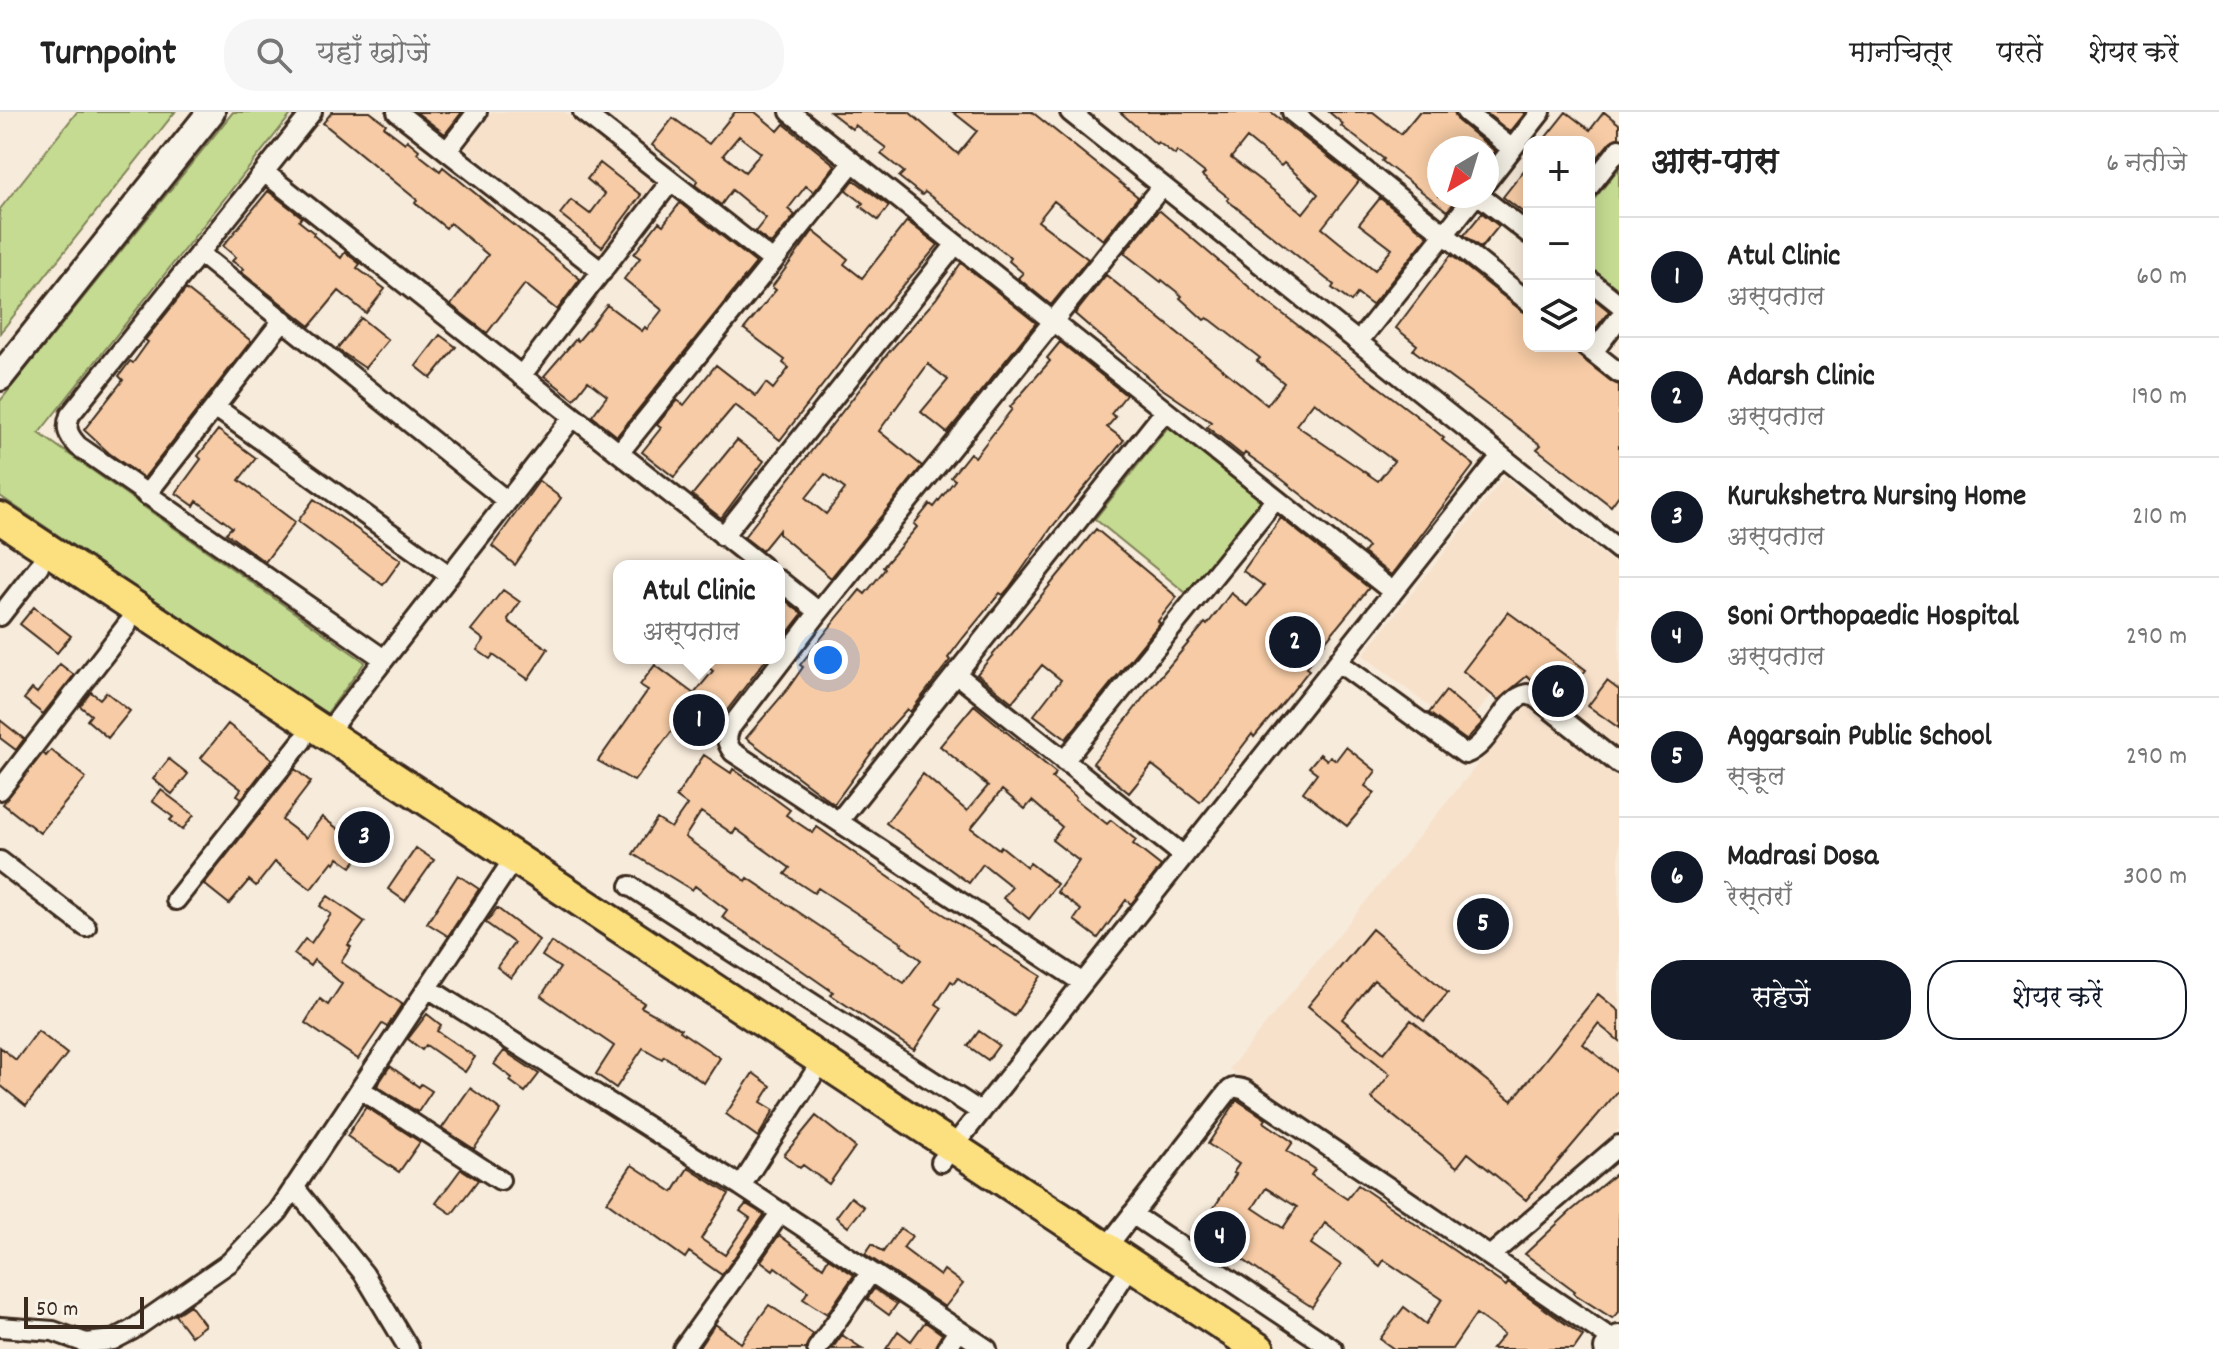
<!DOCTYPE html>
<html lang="hi">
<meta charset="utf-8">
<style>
body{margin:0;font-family:Dekko,"Playpen Sans Deva",sans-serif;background:#f6f6f6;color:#222}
.controls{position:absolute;right:24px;top:24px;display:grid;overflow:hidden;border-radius:16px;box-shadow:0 4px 20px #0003}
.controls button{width:72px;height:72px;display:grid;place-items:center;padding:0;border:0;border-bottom:2px solid #e0e0e0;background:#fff;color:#222;font:40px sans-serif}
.compass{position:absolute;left:1427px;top:24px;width:72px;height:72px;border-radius:50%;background:#fff;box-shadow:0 4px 20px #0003;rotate:218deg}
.scale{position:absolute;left:24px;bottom:20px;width:120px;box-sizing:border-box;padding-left:8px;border:4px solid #3b2a1e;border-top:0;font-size:22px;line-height:28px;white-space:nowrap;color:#3b2a1e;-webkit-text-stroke:6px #f7f3e8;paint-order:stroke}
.you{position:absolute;left:828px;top:548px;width:28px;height:28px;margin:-20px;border:6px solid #fff;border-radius:50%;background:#1a73e8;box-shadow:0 0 0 12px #1a73e833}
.badge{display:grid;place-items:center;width:52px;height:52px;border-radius:50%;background:#111827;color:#fff;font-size:26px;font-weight:700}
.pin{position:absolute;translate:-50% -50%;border:4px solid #fff;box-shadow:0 2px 8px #0006}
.popup{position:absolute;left:613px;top:448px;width:172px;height:104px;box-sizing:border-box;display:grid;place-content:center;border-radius:16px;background:#fff;filter:drop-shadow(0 2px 6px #0005);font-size:26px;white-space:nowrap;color:#767676}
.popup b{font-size:30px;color:#222}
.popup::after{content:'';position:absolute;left:50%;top:100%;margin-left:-16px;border:16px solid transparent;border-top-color:#fff}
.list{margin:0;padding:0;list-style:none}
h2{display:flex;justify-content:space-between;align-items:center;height:104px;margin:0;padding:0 32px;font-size:34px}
h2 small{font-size:26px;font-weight:400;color:#767676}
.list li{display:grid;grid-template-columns:52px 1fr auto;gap:24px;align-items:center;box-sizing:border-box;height:120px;padding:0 32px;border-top:2px solid #e0e0e0}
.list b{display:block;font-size:30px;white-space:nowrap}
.list p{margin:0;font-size:26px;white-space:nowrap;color:#767676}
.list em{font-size:26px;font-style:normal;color:#767676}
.actions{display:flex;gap:16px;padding:24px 32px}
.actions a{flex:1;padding:18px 0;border:2px solid #111827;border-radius:32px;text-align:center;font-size:28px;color:#111827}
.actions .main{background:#111827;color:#fff}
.icon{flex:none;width:44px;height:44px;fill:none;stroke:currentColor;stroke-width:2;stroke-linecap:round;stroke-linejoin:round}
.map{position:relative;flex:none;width:1619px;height:1237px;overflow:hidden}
header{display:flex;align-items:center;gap:48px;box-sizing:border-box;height:112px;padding:0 40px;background:#fff;border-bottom:2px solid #e0e0e0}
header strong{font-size:38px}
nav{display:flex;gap:44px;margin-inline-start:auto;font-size:28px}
.search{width:560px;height:72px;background:#f6f6f6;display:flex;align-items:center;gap:20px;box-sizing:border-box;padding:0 28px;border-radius:32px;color:#767676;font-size:30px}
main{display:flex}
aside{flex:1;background:#fff}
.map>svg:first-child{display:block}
.built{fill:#f7e1cb}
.green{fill:#c4db91;stroke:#808258;stroke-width:2}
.building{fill:#f6cba5;stroke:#3b2a1e;stroke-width:2;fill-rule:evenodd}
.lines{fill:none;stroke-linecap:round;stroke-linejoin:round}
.street-casing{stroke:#3b2a1e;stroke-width:24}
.secondary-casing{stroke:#3b2a1e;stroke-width:32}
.primary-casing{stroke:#3b2a1e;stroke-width:36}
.street{stroke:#f7f3e8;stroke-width:18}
.secondary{stroke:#f7f3e8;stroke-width:26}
.primary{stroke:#fce080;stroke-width:30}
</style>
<header>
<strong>Turnpoint</strong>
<div class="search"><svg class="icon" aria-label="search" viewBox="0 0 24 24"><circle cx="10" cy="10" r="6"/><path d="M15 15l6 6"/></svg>यहाँ खोजें</div>
<nav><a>मानचित्र</a><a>परतें</a><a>शेयर करें</a></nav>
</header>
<main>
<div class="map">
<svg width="1619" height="1237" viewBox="0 0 1619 1237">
<rect width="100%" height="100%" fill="#f7ebdb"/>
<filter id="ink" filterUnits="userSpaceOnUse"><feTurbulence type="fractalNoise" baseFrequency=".0125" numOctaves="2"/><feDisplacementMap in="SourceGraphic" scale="16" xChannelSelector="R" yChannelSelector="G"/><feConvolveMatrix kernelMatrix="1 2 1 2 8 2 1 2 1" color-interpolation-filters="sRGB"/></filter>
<g filter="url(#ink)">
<!-- built -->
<path class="built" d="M492,0h73l93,74 -57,72 -137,-111z
M1504,365l115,90v186l-107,-84 -50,63 -99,-77z
M1526,593l93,75v349l-129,114 -261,-174z"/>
<!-- green -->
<path class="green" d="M77,0h98l-175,221v-124z
M233,0h60l-254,321 326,229 -40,54 -325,-220v-95z
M1619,56v126l-30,-23v-65z
M1169,314l92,74 -75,93 -91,-74z"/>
<!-- building -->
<path class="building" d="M332,0h38l16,12 -2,3 21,16 2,-3 12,10 -2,3 23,18 3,-4 137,112 -23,31 -32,-26 -38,49 -36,-28 37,-50 -38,-32 -4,5 -31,-25 2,-3 -94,-77z
M416,0h46l-17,22z
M735,0h20l23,19 6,-7 51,41 -21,27 -8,-6 -18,23 7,6 -24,29 -16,-12 11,-14 -34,-28 -11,15 -26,-20 3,-4 -46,-36 21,-27 36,26zM739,24l22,17 -16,19 -22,-17z
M830,0h79l49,42 19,-23 -24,-19h79l106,85 -35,43 -49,-39 -16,20 50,38 -37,46 -33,-27 5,-5 -14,-12 2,-3 -86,-66 -3,3 -23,-18 5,-5 -23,-18 5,-6 -31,-23 -3,4z
M1120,0h151l88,69 -37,47 17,14 36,28 17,-21 -33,-25 21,-26 48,38 -56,69 -15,-11 -6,8 -19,-14 2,-3 -107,-85 2,-2 -27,-22 3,-3 -28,-22 -2,4 -17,-13 -2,2zM1247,26l34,28 3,-3 34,31 -15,19 -72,-55z
M1329,0h44l28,22 18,-22h35l4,9 37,30 -8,11v-14h-48v48h21l-13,15 -65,-50 2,-2 -43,-33 2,-2z
M1485,0h41l-16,20z
M1566,0l24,18 14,-18 15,12v13l-9,5 -21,26v-26h-47z
M600,51l41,32 -39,52 -42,-33 11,-14 19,14 15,-20 -18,-15z
M1529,52v53l-26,-20z
M854,68l35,26 -11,14 -18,-14 3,-3 -17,-13z
M268,79l34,26 -3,4 15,12 -1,2 28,23 4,-6 15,12 -3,4 28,21 -19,24 -27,-22 -29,35 -69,-54 3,-3 -12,-8 4,-4 -13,-11z
M680,91l76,60 -139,173 -25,-20 15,-20 -19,-15 -14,18 -30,-23 32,-37 2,2 11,-13 18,-23 35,26 3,-4 2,2 15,-19 -38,-31 16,-21 -6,-4 25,-32 4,3z
M1160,99l102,87 160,122 22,18 -2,2 32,25 -83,110 -28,-22 5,-6 -89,-70 -34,-24 -2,3 -36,-29 4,-5 -53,-36 -83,-72 31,-39 161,130 17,-22 -27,-22 3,-3 -49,-38 -4,-2 -3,2 -24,-22 2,-2 -20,-16 -1,2 -37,-29 33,-41zM1314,290l80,59 -16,20 -82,-56z
M1482,101l17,13 -18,22 -17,-13z
M907,109l31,24 -71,83 -87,112 -45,-35 -61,72 -32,-25 19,-24 -4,-3 20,-25 7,5 32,-40 40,31 10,-13 7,6 16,-21 -6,-5 2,-3 -41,-31 32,-39 -4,-3 41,-56 35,28 -4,5 18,14z
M1451,143l71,56 7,3v32h44l5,9 34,27 7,3v110l-8,11 -74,-57 4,-4 -128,-95 4,-5 -21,-17z
M961,151l75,60 -89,110 -26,-21 27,-32 -20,-16 -49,67 43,35 -91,112 -52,-44v-4l-17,21 -18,-14 145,-185 47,-53zM825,362l20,15 -19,25 -20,-16z
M186,177l65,52 -107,137 -35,-25 -25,-23 39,-50 -4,-4 11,-15 3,2 15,-21 -3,-2z
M1589,183l20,16 -19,25 -1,-1z
M361,206l27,22 -23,28 -28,-19z
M440,223l16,12 -25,31 -15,-12z
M1060,230l66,53 -15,19 5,3 -9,10 17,13 -72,87 -43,61 -6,7 -3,-2 -37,45 -15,20 2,2 -40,52 -3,-3 -18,20 -55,75 -88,-66 41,-48 16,-23 -3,-2 37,-47 23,-28 5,4 20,-25 -2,-2 34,-40 -3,-3 16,-20 4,3 21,-27 -4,-3 19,-24 5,4 17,-22 20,-26 -2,-2 40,-46 -3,-3z
M218,318l38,28 -17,22 56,42 -30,40 -39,-29 6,-6 -35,-26 -3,5 -18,-13 25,-34 -3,-3z
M737,328l27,21 -43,57 -29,-23z
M539,369l22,17 -46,67 -23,-19z
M314,387l87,61 -18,25 -85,-64z
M1281,406l88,70 -45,55 -18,25 3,2 -18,23 -37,44 -2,-3 -52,68 -48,-37 -23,28 -36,-30 57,-74 55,-66 2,2 24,-32 16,13 17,-20 -21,-15z
M1096,417l81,68 -19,24 2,2 -94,116 -32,-24 27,-35 -19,-15 -30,37 -35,-28z
M503,478l17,12 -12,17 1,3 39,27 -20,30 -35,-24 -3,4 -13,-9 7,-10 -13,-10z
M779,483l23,19 -23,30z
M34,495l37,29 -14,17 -37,-29z
M1508,500l78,58 -25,32 -34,-26 -29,24 -35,-29z
M696,546h71l-65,85 -24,-20 -44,58 -36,-20 50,-71 -8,-5 15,-20 39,29 19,-23z
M60,552l14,11 -31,39 -19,-15 8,-10 5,4z
M1607,569l12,9v38l-31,-22z
M1446,579l37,31 -17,18 -37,-27z
M91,580l9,7 6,-7 24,19 -22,27 -21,-18 4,-5 -11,-9z
M974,593l82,68 -4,5 24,19 -1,2 32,25 4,-4 25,20 -3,4 28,22 -30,38 -5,-4 -28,38 -24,-18 7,-10 -24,-18 22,-31 -27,-21 10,-13 -30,-26 -7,8 -23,-19 -31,38 28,21 2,-3 26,21 3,-4 27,21 -28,35 -26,-21 9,-11 -29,-23 -14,19 -83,-60 37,-49 44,37 21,-25 -48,-40z
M0,608l24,19 -8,11 -16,-12z
M228,612l44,35 -30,39 -5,-3 4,-6 -40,-31z
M1346,635l30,24 -11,15 10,7 -28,33 -44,-34 14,-19 -8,-6 11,-13 7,6 3,-4 6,4z
M51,638l35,28 -46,55 -37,-29 40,-51 3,3z
M704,643l27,18 2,-4 30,21 27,20 -4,5 27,18 4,-6 112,78 112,71 -27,40 -56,-38 -4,5 -3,-2 -15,23 6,4 -28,42 -83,-55 2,-3 -33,-23 -78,-52 5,-7 -32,-24 -3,4 -59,-36 24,-35 14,9 16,-23 -11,-8zM701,700l32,22 3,-5 54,39 -5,6 29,19 4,-5 84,55 -1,2 20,15 -17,23 -156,-105 -2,3 -61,-44z
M169,647l19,15 -16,20 -19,-15z
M295,657l16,13 -29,38 24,18 16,-21 31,23 15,-20 12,9 -29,38 -13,-9 -3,5 -2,-2 -22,28 -36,-27 -19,24 -7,-6 -20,24 -25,-20z
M161,678l33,25 -12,15 -12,-10 3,-3 -21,-16z
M416,736l18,12 -29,41 -17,-12z
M458,763l21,14 -31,47 -21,-13z
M328,784l37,26 -17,23 3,2 -10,15 61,42 -15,23 -5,-3 -24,35 -53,-36 15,-24 8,6 14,-21 -28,-24 -4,6 -16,-12 11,-15 6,4 20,-29 -11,-8z
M497,796l42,32 -28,38 -14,-11 17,-24 -28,-20z
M1372,817l76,64 -24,28 -50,-41 -32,39 42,34 27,-33 101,81 86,-107 21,17v30l-21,-17 -15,20 36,29v17l-93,110 -58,-47 -11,14 -86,-69 19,-24 -82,-68z
M551,830l93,61 -3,4 40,22 -1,2 40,27 -16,25 -40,-27 -2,3 -19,-11 -27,40 -20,-14 18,-28 -73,-50 19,-28 -18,-12z
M427,902l14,11 -4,6 38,26 -10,15 -39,-27 -4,5 -14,-11z
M38,919l29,23 -41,52 -26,-21v-38l16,13z
M979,919l20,14 -11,15 -20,-14z
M504,939l35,23 -14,18 -15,-11 2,-3 -18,-14z
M390,954l29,21 2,-3 11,7 -14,21 -41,-26z
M753,961l18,13 -10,16 13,8 -16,27 -32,-23z
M470,976l31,22 -27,39 -32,-21z
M1237,988l29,19 -2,3 29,20 -6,9 28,18 -4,6 36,24 11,-14 148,101 2,-3 75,53 -9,13h-82l12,-15 -28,-20 -24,35h-58l-14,-10 24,-32 22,17 16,-25 -58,-39 -4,6 -55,-43 -14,21 30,21 -29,42 -28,-18 -84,-60 36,-55 -3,-1 6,-9 -31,-20zM1266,1076l31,19 -14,21 -30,-20z
M366,995l54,35 -21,30 -52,-36z
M816,1004l39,31 -26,37 -26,-19 -3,3 -16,-13z
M632,1053l41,27 15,-24 41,26 -28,45 24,16 25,-37 -10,-7 6,-7 18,11 -42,60 -33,-23 -4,6 -78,-56z
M461,1057l17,11 -26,34 -16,-11z
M1619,1059v141l-7,6 -39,-25 2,-2 -50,-37 46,-43z
M851,1085l13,10 -16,20 -12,-10z
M900,1116l12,8 -9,12 37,28 4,-6 19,14 -18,23 -80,-53 7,-10 11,8z
M779,1123l44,32 5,-9 26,17 -27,39 -24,-15 5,-8 -33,-24 -2,3 -12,-9z
M874,1177l23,15 -8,11 -22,-16z
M190,1193l15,20 -14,11 -16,-21z
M769,1193l44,29 -8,15h-107l17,-25 26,19z
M925,1210l17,12 -8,15h-48l12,-18 13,10z
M842,1223l21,14h-31z"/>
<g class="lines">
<!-- street casing -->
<g class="street-casing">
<path id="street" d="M312,0l-242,303c-5,14 -2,20 8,31l306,213
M397,0l205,160
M583,0l190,149
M790,0l603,480
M1070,0l549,438
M1292,0l237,190
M1466,0l46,37
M447,39l30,-39
M264,60l498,394
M1487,69l54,-69
M1589,75l30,-38
M1480,84l49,38
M199,141l308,248
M1589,168l30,24
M1358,230l117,-146
M1585,234l34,27
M1593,240l26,-34
M521,264l150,-195
M215,295l234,168
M619,341l234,-291
M146,383l137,-175
M723,424l233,-292
M779,468l40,32
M0,504l39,-50
M1338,550l127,92c27,-9 37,-55 62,-60l8,3 84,67
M956,562l228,182
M327,621l246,-316
M1064,649l212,-262
M0,678l127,-165
M839,709l326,-410
M0,749l86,66
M630,774l351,226
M176,788l126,-159
M1083,871l-350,-231c-7,-9 -7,-14 -3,-24l89,-116 343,-426
M428,876l313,198
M822,949l-81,125 246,163
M360,977l140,91
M941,1050l560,-706
M294,1075l70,87 45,75
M1132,1102l201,135
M1106,1136l120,-154c6,-8 10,-7 19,-4l371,252
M1491,1143l128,-110
M0,1215l53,4 33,12 27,-3 19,-10 98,-68 48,-50 237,-355
M683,1237l98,-137
M817,1237l54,-77
M946,1237l12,-18
M1077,1237l54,-84"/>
</g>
<!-- secondary casing -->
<g class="secondary-casing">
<path id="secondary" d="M0,265l211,-265
M1608,1237l11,-10"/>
</g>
<!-- primary casing -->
<g class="primary-casing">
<path id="primary" d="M0,406l1259,831"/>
</g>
<!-- street -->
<use href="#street" class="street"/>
<!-- secondary -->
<use href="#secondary" class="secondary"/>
<!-- primary -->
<use href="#primary" class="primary"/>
</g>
</g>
</svg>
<div class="controls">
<button>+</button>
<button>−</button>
<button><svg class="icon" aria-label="layers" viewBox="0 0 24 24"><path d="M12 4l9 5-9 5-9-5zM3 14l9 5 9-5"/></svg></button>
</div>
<svg class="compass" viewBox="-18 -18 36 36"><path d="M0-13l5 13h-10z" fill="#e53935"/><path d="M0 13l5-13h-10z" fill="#767676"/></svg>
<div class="scale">50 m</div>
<div class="you"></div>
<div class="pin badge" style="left:699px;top:608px">1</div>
<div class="popup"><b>Atul Clinic</b>अस्पताल</div>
<div class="pin badge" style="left:1295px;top:530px">2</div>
<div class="pin badge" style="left:364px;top:725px">3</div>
<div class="pin badge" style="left:1220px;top:1125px">4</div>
<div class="pin badge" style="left:1483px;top:812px">5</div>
<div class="pin badge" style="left:1558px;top:579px">6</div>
</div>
<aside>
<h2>आस-पास<small>6 नतीजे</small></h2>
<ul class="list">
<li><span class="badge">1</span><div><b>Atul Clinic</b><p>अस्पताल</p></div><em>60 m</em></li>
<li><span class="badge">2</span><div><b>Adarsh Clinic</b><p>अस्पताल</p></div><em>190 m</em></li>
<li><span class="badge">3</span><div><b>Kurukshetra Nursing Home</b><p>अस्पताल</p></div><em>210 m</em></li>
<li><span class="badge">4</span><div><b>Soni Orthopaedic Hospital</b><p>अस्पताल</p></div><em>290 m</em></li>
<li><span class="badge">5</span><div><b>Aggarsain Public School</b><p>स्कूल</p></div><em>290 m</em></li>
<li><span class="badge">6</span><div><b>Madrasi Dosa</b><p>रेस्तराँ</p></div><em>300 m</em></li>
</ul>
<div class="actions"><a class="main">सहेजें</a><a>शेयर करें</a></div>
</aside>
</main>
